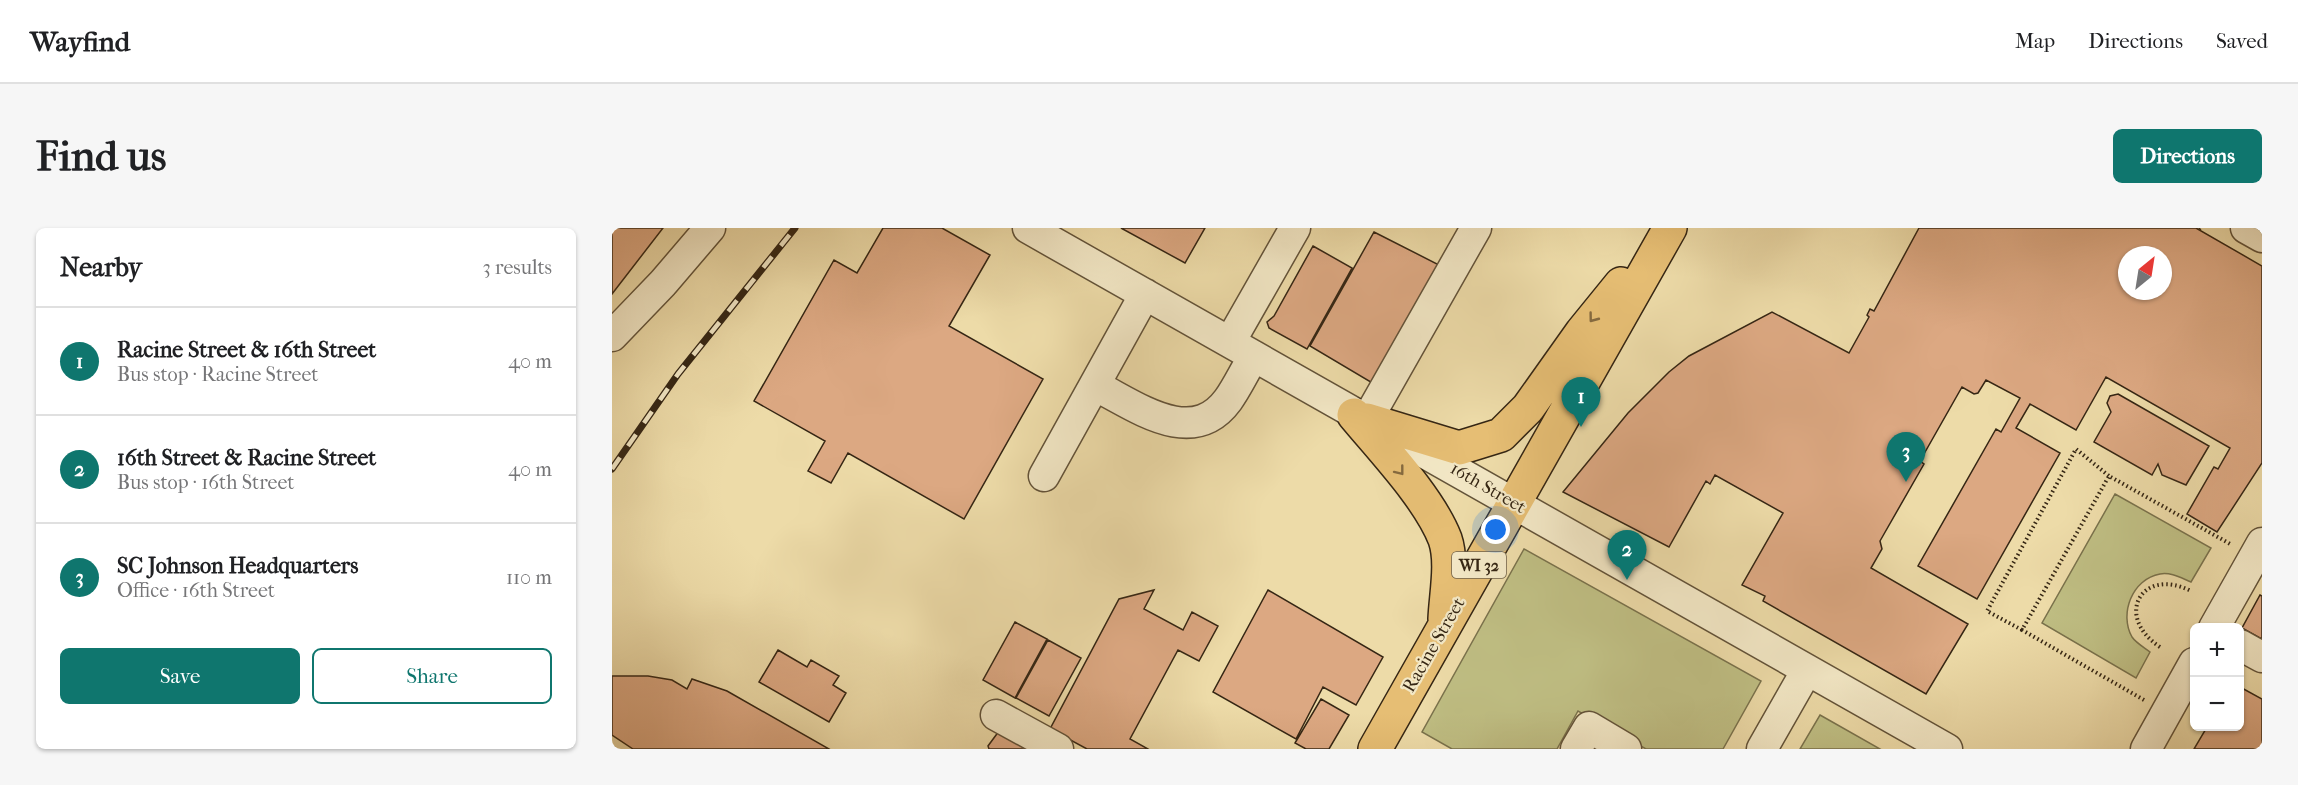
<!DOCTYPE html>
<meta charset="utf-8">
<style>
body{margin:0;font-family:"IM FELL French Canon",serif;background:#f6f6f6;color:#202124}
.controls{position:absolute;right:18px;bottom:18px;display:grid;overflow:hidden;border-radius:9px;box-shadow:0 2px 4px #0004}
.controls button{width:54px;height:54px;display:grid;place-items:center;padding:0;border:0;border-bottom:2px solid #e0e0e0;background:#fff;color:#202124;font:30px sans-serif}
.compass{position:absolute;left:1506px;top:18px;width:54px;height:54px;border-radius:50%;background:#fff;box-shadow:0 2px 4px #0004;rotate:30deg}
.you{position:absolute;left:884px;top:302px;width:21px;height:21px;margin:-15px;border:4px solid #fff;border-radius:50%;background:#1a73e8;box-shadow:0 0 0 9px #1a73e833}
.badge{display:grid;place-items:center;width:39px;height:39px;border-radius:50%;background:#0f766e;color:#fff;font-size:20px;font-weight:700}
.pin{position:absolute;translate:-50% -50px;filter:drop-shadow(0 2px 3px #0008)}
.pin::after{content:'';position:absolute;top:32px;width:21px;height:18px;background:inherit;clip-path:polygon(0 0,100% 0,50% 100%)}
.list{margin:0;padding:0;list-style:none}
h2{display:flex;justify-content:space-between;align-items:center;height:78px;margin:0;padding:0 24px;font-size:26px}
h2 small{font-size:20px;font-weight:400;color:#757577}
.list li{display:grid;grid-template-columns:39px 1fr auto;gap:18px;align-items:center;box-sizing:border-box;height:108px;padding:0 24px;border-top:2px solid #e0e0e0}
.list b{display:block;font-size:22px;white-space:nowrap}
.list p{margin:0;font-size:20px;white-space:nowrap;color:#757577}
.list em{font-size:20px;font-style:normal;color:#757577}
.actions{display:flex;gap:12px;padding:18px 24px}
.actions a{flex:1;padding:14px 0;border:2px solid #0f766e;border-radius:9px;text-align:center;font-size:21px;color:#0f766e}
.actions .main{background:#0f766e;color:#fff}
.map{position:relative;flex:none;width:1650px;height:521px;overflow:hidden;border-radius:9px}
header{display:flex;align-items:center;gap:36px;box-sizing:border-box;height:84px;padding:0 30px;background:#fff;border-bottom:2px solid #e0e0e0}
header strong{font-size:28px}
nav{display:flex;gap:33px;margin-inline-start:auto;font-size:21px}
.intro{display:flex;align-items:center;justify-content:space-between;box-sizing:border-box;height:144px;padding:0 36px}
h1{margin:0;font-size:42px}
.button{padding:15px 27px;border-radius:9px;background:#0f766e;color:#fff;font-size:21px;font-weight:700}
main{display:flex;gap:36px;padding:0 36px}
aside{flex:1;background:#fff;border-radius:9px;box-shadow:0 2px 4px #0004}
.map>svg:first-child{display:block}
.green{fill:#bfbe83;stroke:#7a724c;stroke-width:1.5}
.building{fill:#dca882;stroke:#352614;stroke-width:1.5;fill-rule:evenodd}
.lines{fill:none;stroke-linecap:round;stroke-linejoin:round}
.minor-casing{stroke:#635339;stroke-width:33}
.major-casing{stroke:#352614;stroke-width:36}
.path{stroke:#352614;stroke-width:4;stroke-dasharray:1.5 3;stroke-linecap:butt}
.minor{stroke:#f3e8c6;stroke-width:30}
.major{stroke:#e6be74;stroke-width:33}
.rail-casing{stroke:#352614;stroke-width:7}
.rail{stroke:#f3e8c6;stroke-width:4.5;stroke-dasharray:14;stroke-linecap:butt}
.oneway{stroke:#856a3f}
.labels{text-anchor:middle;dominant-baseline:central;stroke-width:4.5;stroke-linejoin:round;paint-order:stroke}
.shield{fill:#f3e8c6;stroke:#6e6049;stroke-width:1.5}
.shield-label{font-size:16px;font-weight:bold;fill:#352614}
.street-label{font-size:18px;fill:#352614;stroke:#f3e8c6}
</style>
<header>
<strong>Wayfind</strong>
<nav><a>Map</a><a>Directions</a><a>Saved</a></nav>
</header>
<div class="intro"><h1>Find us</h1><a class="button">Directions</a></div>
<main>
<aside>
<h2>Nearby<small>3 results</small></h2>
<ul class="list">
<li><span class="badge">1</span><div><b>Racine Street &amp; 16th Street</b><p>Bus stop · Racine Street</p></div><em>40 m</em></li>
<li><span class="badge">2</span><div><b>16th Street &amp; Racine Street</b><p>Bus stop · 16th Street</p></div><em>40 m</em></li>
<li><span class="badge">3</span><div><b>SC Johnson Headquarters</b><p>Office · 16th Street</p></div><em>110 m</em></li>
</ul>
<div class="actions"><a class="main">Save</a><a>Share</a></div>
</aside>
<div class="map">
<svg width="1650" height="521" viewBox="0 0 1650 521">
<rect width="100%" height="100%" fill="#eddba8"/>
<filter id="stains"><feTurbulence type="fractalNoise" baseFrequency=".00333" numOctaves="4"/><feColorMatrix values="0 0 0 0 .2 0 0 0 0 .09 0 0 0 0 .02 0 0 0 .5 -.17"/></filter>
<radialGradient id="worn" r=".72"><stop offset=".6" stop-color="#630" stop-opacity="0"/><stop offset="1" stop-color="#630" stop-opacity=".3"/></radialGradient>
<!-- green -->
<path class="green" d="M1503,266l96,54 -20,34c-10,-4 -20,-10 -31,-8 -28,5 -41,40 -28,63 4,6 13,11 18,15l-14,26 -94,-55z
M912,321l237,132 -38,68h-77l-68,-38 -21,38h-105l-30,-17z
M1208,487l60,34h-80z"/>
<!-- building -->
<path class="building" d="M0,0h51l-51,66z
M271,0h59l48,27 -41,71 94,53 -79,140 -116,-66 -17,30 -23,-12 17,-30 -71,-40 80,-141 23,13z
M509,0h84l-20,35z
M1307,0h277l66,38v197l-45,69 -30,-18 27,-47 4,2 12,-21 -124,-71 -30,53 -46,-26 -14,24 44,25 -83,146 -59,-33 78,-137 5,3 19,-34 -34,-18 -8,13 -4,1 -12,-7 -42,74 4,3 -44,77 2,8 -11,19 97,56 -42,70 -163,-93 2,-5 -23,-11 41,-72 -68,-38 -5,9 -4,-3 -37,66 -106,-55 65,-79 41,-41 20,-16 83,-44 77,41 20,-36 -2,-2 3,-6 4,2zM1515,27h36v36h-36z
M762,4l67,34 -67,118 -64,-38z
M701,18l39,22 -45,81 -38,-21 -2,-6 7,-6z
M1506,166l91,52 -23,39 -24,-10 -4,-11 -6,11 -58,-33 17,-30 -4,-9 3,-7z
M542,362l-10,19 39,21 9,-18 26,14 -19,35 -21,-11 -48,89 18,10h-61l-37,-20 69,-130z
M656,362l115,67 -27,48 -33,-18 -27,52 -83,-47z
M1648,367l2,1v43l-20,-11z
M403,394l32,17 -32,59 -32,-18z
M436,412l33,18 -32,58 -33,-18z
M166,422l29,17 4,-7 28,16 -6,9 13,8 -17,29 -70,-40z
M0,448h36l24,4 15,9 5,-10 35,12 102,58h-196l-21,-14z
M1628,459l22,12v50h-68l13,-22h33z
M709,471l28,16 -20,34h-23l-11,-6z
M387,503l31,18h-41l-1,-3z"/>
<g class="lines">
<!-- minor casing -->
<g class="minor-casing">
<path id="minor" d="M416,0l919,521
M1634,0l16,9
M0,108l51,-53 47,-55
M618,114l65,-114
M484,158c40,20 96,63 132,14 10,-14 17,-30 26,-44
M755,192l109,-192
M432,248l101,-182
M1602,400l48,-85
M1628,417l22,12
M384,487l62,34
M964,521l13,-22 37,22
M1150,521l45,-79
M1534,521l48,-86"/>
</g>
<!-- major casing -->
<g class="major-casing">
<path id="major" d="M742,187c29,35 75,83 91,124 8,23 1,56 0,80
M755,192l92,28 42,-13 27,-27 54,-76 39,-48
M763,521l295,-521"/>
</g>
<!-- path -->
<path class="path" d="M1587,1l1,-1
M1410,402l-35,-19 89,-162 33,27
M1548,419c-47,-31 -18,-81 31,-56
M1532,472l-122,-70 87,-154 123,69"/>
<!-- minor -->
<use href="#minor" class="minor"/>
<!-- major -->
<use href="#major" class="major"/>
<!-- rail casing -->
<g class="rail-casing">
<path id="rail" d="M0,241l66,-95 117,-146"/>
</g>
<!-- rail -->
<use href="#rail" class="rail"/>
</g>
<!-- one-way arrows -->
<defs><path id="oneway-chevron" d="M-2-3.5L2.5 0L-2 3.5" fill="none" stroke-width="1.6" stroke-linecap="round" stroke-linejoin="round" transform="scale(1.5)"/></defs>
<g class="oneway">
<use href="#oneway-chevron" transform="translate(981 90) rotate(127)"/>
<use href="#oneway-chevron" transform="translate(788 243) rotate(52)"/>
</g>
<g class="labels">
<!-- shield labels -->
<rect class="shield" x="840" y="324" width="54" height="26" rx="4.5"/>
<g class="shield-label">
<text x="867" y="337">WI 32</text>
</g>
<!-- street labels -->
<g class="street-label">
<text transform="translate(876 260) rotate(30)">16th Street</text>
<text transform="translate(822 417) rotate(-60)">Racine Street</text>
</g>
</g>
<rect width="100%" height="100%" filter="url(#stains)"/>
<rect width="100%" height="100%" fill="url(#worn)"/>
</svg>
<div class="controls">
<button>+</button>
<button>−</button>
</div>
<svg class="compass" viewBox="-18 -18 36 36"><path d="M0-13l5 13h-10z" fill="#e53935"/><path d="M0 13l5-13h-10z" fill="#757577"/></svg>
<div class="you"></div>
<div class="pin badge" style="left:969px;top:199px">1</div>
<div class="pin badge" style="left:1015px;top:352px">2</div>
<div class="pin badge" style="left:1294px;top:254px">3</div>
</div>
</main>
